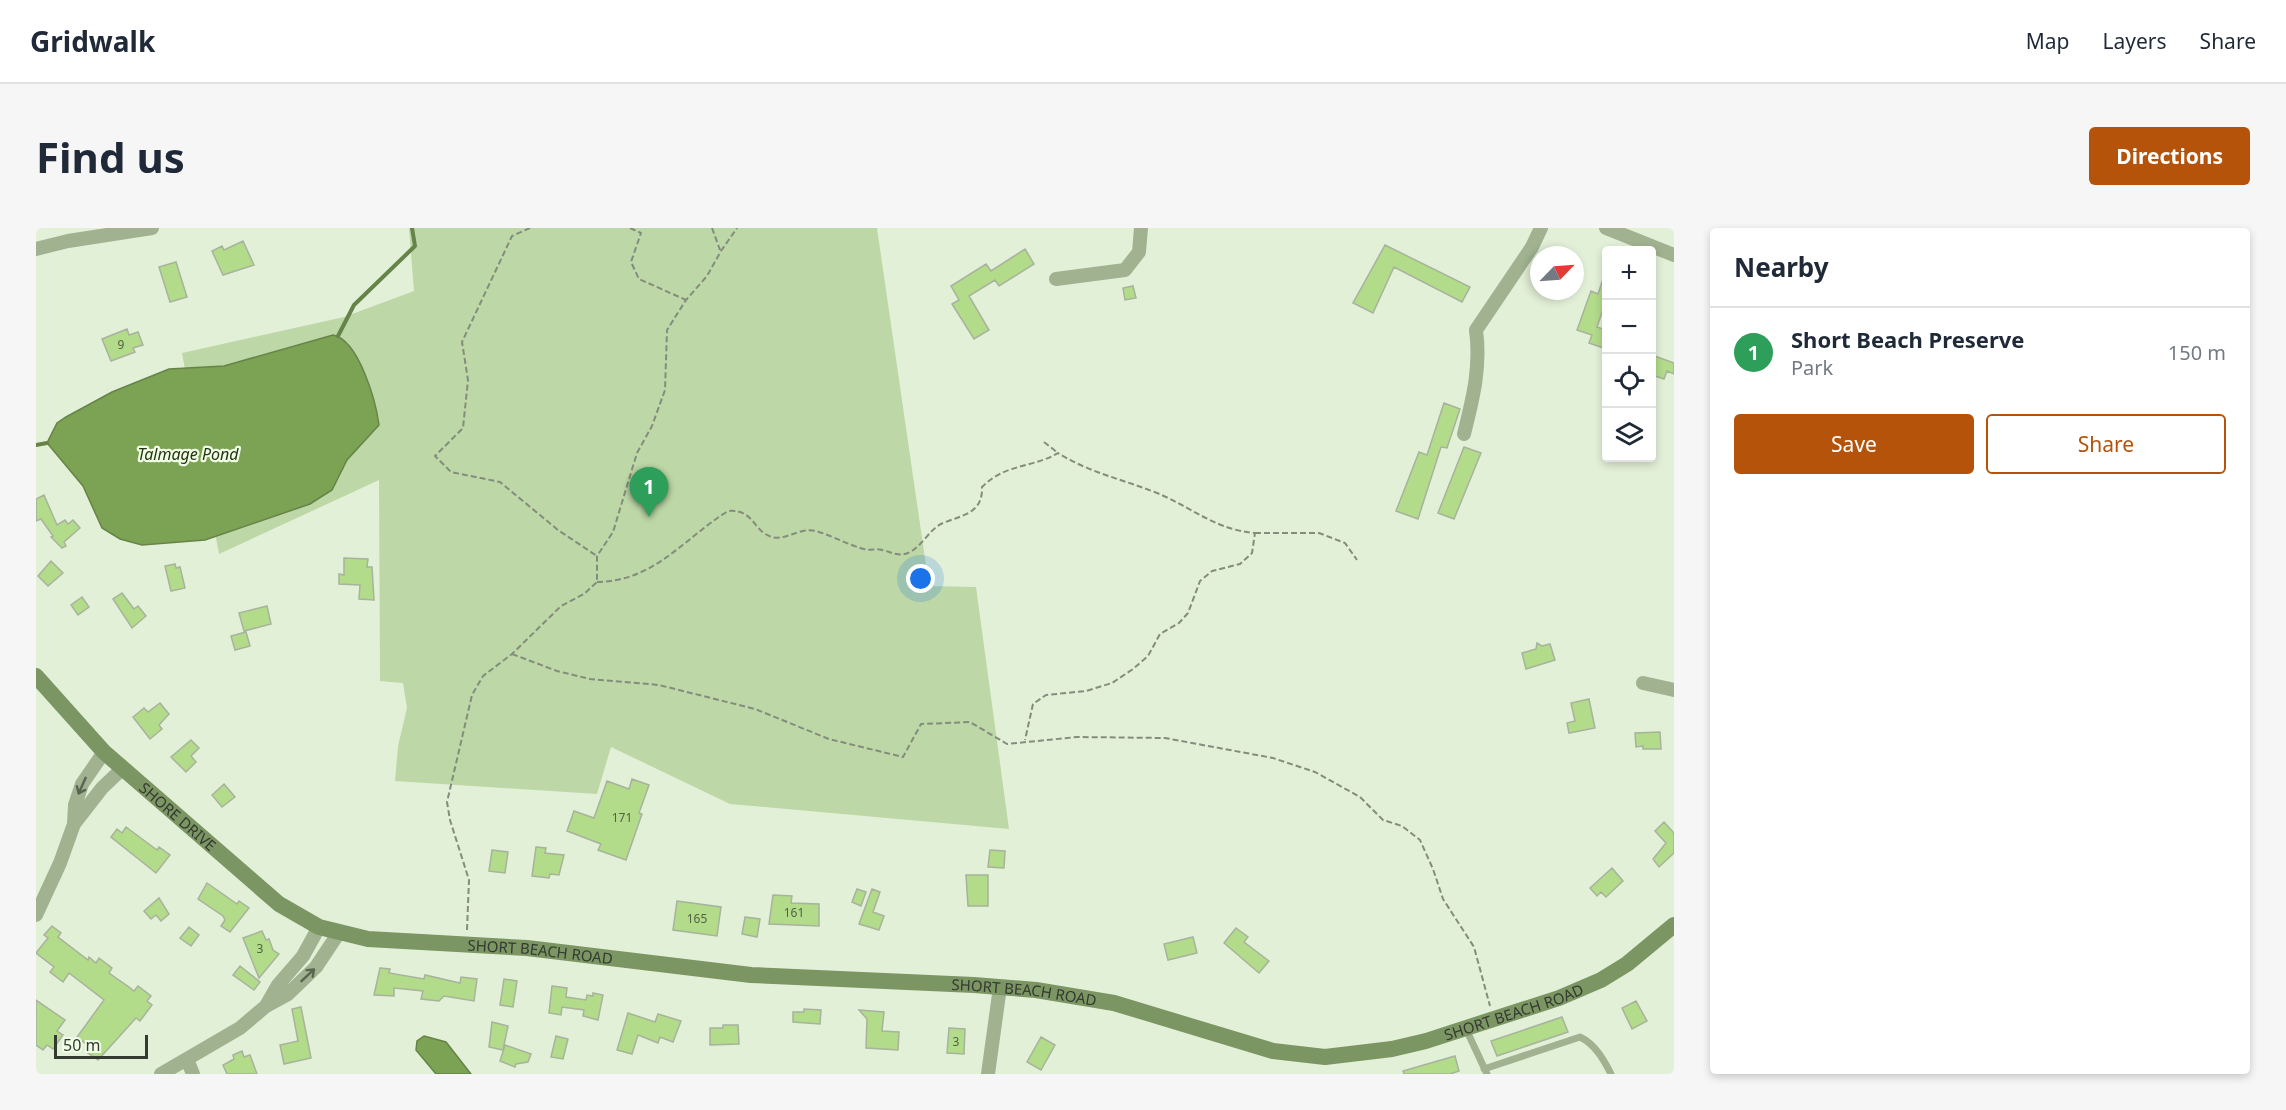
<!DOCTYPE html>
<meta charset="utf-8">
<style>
body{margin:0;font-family:"Noto Sans",sans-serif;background:#f6f6f7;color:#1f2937}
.controls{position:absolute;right:18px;top:18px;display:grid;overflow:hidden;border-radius:6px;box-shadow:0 3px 9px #0003}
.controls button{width:54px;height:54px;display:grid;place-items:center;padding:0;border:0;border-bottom:2px solid #e0e1e3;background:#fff;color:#1f2937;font:30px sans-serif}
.compass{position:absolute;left:1494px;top:18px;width:54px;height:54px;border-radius:50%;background:#fff;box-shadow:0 3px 9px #0003;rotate:65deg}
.scale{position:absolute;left:18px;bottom:15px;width:94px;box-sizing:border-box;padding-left:6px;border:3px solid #343a30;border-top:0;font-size:16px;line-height:21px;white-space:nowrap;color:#343a30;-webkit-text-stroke:4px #f0fee5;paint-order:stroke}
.you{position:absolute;left:885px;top:351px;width:21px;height:21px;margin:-15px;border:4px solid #fff;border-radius:50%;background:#1a73e8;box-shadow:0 0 0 9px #1a73e833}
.badge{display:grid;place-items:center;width:39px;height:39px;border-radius:50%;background:#b45309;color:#fff;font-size:20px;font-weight:700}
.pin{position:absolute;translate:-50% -50px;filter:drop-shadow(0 2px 3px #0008)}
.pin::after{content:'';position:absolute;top:32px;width:21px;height:18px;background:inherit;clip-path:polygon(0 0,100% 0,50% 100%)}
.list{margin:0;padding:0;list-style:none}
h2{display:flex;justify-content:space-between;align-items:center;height:78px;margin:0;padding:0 24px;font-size:26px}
h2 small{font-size:20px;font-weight:400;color:#747a83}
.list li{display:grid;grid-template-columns:39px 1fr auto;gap:18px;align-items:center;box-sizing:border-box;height:90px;padding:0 24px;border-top:2px solid #e0e1e3}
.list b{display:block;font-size:22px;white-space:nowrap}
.list p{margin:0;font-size:20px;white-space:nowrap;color:#747a83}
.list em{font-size:20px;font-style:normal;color:#747a83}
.actions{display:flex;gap:12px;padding:18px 24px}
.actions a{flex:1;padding:14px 0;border:2px solid #b45309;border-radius:6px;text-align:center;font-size:21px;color:#b45309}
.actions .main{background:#b45309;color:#fff}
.icon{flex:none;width:33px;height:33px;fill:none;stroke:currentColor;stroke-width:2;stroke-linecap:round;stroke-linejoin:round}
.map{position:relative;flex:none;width:1638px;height:846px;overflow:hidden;border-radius:6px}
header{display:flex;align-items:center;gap:36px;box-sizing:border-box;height:84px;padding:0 30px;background:#fff;border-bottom:2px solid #e0e1e3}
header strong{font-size:28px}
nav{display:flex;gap:33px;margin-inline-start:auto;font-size:21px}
.intro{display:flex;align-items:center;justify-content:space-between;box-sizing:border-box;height:144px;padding:0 36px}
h1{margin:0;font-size:42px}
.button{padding:15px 27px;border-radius:6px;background:#b45309;color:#fff;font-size:21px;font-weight:700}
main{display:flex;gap:36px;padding:0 36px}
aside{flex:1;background:#fff;border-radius:6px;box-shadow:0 3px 9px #0003}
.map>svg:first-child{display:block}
.green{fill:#bdd7a6}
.water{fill:#7ca254;stroke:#668349;stroke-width:1.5}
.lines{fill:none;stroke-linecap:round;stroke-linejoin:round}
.stream{stroke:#668349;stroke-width:4}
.building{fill:#b2db8a;stroke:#a7b39c;stroke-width:1.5}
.path{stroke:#848d7d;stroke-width:2;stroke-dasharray:6 3;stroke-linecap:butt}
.service{stroke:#a0b290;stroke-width:7}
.minor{stroke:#a0b290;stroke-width:14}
.secondary{stroke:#7b9563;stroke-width:16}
.oneway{stroke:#5a6452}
.labels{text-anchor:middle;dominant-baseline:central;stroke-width:4.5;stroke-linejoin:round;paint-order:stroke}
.number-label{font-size:12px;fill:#546246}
.street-label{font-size:15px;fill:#343a30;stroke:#f0fee5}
.water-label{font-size:16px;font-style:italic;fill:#243412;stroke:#f0fee5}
</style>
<header>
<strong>Gridwalk</strong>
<nav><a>Map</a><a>Layers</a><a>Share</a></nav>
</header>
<div class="intro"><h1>Find us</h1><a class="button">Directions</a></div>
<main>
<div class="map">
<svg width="1638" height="846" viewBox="0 0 1638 846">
<rect width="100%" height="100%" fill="#e3f0d8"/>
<!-- green -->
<path class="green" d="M373,0h468l52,358 47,1 33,242 -279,-25 -119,-57 -14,47 -202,-13 3,-35 9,-38 -4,-25 -23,-2 -1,-201 -160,74 -37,-201 162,-36 70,-26z"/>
<!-- water -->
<path class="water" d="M297,107c26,5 43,67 46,90l-32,35 -15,30 -22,14 -105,36 -63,5 -22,-6 -18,-11 -19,-42 -36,-43 10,-20 9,-6 46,-25 57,-23 55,-3z
M388,808l22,6 25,32h-35l-20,-24 1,-9z"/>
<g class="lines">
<!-- stream -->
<path class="stream" d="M302,108l16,-31 61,-59 -3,-18
M0,217l11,-2"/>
</g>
<!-- building -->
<path class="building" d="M207,13l11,24 -31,10 -11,-24 10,-5 2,4z
M1349,17l85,42 -8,15 -68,-35 -21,46 -20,-10z
M989,21l9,15 -35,22 -4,-6 -26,16 20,34 -15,9 -22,-35 7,-4 -8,-14 35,-22 5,7z
M140,34l11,35 -17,5 -11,-35z
M1569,45l1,28 -9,26 9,3v19l-17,-6 3,-8 -15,-5 14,-39 7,3z
M1097,58l3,12 -11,2 -2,-12z
M91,101l2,6 9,-3 5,13 -10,3 2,4 -24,9 -9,-22z
M1616,127l22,8v11l-7,-3 -3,8 -12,-4z
M1408,175l16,6 -13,39 -6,-1 -23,72 -22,-8 23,-59 8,3z
M1428,219l17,6 -27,66 -16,-6z
M8,267l13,30 8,-5 3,4 5,-4 7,8 -16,14 2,4 -4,2 -11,-11 2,-1 -12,-17 -5,2v-22z
M308,330l24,1 -1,8h5l2,33 -15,-1 1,-14 -21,-1v-10l5,1z
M15,333l12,12 -15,13 -10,-10z
M139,336l1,4 4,-1 5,21 -14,3 -6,-25z
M86,365l12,16 4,-3 8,10 -14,12 -19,-29z
M46,369l7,10 -11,8 -7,-10z
M231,378l4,18 -27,7 -5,-18z
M210,404l4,14 -15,4 -4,-14z
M1501,415l5,3 8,-2 5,16 -29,9 -4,-16 14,-4z
M1553,471l6,29 -26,5 -2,-10 8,-2 -4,-18z
M124,475l9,11 -10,11 3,4 -12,10 -17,-22 11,-9 4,4z
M1624,504l1,17h-18v-3l-7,1 -1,-14z
M155,512l8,8 -8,8 5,6 -10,10 -15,-15z
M596,551l17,6 -10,28 3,1 -16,46 -28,-10 3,-6 -34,-13 7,-20 20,7 13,-37 22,8z
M188,556l11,13 -13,10 -10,-12z
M1628,594l10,11v20l-15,14 -6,-8 13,-16 -11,-12z
M90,599l31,23 2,-3 11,8 -14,18 -45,-36 6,-8 5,4z
M500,619l10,1 -1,5 19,2 -5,20 -9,-1 -1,4 -17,-2z
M456,622l16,2 -3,21 -16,-2z
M954,622l15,1 -1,17 -16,-1z
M1576,640l11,13 -17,16 -5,-5 -4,4 -7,-8z
M930,647h22v31h-20z
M171,655l30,21 2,-3 10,7 -19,24 -9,-6 4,-6 -2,-4 -25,-17z
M821,661l9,3 -5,14 -9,-4z
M836,661l8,3 -7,20 11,4 -5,14 -20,-6z
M737,667l19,1 -1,7 28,1v22l-50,-2z
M123,670l10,16 -8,7 -5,-6 -5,4 -7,-8z
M641,673l44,6 -4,29 -44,-6z
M709,689l15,2 -3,18 -15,-3z
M16,698l9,7 -3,4 30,23 1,-3 7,6 3,-5 13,10 -3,5 20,14 5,4 4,-5 13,10 -4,5 5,4 -12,16 -4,-3 -38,42 -10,-7 3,-5 -14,-11 27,-37 -35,-27 -6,9 -13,-10 4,-5 -18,-14 12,-15 -4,-3z
M153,699l10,8 -8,11 -11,-8z
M1200,700l12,9 -4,5 25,19 -10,12 -35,-30z
M226,703l4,9 3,-1 4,11 6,4 -20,24 -16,-40z
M1157,709l4,16 -29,7 -4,-16z
M204,738l20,16 -6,8 -21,-15z
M344,740l10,1 -1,4 35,6 1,-4 35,8 1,-6 16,2 -3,22 -30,-5 -5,5 -18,-2 2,-8 -29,-3v8l-20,-1z
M468,751l13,2 -4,26 -13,-2z
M516,758l15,2 -1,9 20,3 1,-5 6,1v-3l10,2 -5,25 -15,-4 1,-6 -22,-3 -1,8 -12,-2z
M0,772l29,20 -8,11 6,4 -10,14 -6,-4 -4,5 -7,-5z
M1600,773l11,20 -15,8 -10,-21z
M265,779l10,51 -27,6 -4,-19 18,-4 -6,-32z
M768,781l17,1 -1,14 -27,-2v-10h11z
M823,782l25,2 -2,19 17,1 -1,18 -32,-2 1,-29z
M592,785l27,9 3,-8 23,7 -8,21 -13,-5 -2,6 -20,-8 -6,19 -15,-4z
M1526,789l6,15 -71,24 -6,-15z
M456,794l16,4 -5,24 -14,-3z
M687,797h15l1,19 -29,1v-17h13z
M913,800l16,1 -1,25 -17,-1z
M520,808l12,3 -5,20 -12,-2z
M1005,809l14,8 -14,25 -14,-8z
M469,817l26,9 -3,8 -12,2 -1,3 -15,-6z
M206,823l2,6 6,-2 7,19h-30l-4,-9 11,-6 -1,-4z
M1419,828l4,15 -9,3h-46l-1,-3z"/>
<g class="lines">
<!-- path -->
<path class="path" d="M494,0l-18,8 -50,106 6,38 -5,48 -28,28 16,16 49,10 58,48 39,26
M594,0l11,5 -10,29 8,17 47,21
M676,0l8,22
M1008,214l14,11
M1219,305h64l26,10 12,17
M561,354c58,-1 86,-43 131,-71 27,-2 24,20 44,26 14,4 27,-10 44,-6 17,5 32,14 48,18 6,2 12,-1 18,1 9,2 17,7 26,3 14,-6 22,-25 35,-30 20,-8 40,-10 39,-36 24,-24 51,-19 76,-34 32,20 64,26 99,40 34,14 59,37 98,40l-3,20 -12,11 -28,7 -12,10 -12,32 -9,10 -19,11 -12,22 -15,13 -21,14 -26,8 -40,4 -13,9 -8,36
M476,426l45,17 33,8 69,6 96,24 74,30 74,18 18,-33 49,-2 37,22 70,-7 88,1 108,20 42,14 45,25 23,23 19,6 18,14 13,29 10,30 31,48 16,59
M431,702l2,-50 -19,-60 -3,-18 25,-107 11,-19 29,-22 49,-48 23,-12 13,-12v-26l16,-24 24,-79 15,-27 13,-36 2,-60 19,-30 21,-24 14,-25 16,-23"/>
<!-- service -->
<path class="service" d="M1430,801l21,45
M1448,841l96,-32c15,7 24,23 31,37"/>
<!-- minor -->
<path class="minor" d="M1570,0l68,27
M0,21l32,-8 84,-13
M1020,51l69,-9 14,-18 2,-24
M1428,206c9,-36 17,-67 12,-104l56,-83 9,-19
M1607,455l31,7
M38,596l28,-36 20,-19
M0,687l24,-52 14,-39 1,-19 7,-21 22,-32
M230,778l12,-21 25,-29 16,-29
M151,831l6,15
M125,846l79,-46 26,-22 22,-12 28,-27 22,-33
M952,846l12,-87"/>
<!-- secondary -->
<path class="secondary" id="s1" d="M0,448l68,76 175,152 40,23 49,12 159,9 224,27 223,10 62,5 78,13 159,48 52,6 67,-8 34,-8 133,-43 42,-18 26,-16 47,-39"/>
</g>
<!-- one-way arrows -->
<defs><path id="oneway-shaft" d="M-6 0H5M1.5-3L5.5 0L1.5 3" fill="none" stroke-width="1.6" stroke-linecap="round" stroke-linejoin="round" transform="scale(1.5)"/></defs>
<g class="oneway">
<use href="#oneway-shaft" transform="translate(46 558) rotate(114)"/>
<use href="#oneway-shaft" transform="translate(272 747) rotate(-43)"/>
</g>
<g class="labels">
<!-- number labels -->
<g class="number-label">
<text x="85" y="116">9</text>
<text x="586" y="589">171</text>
<text x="758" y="684">161</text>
<text x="661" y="690">165</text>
<text x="224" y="720">3</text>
<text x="920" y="813">3</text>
</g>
<!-- street labels -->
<g class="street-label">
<text stroke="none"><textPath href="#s1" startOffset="200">SHORE DRIVE</textPath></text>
<text stroke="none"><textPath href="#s1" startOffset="603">SHORT BEACH ROAD</textPath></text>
<text stroke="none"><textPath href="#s1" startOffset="1089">SHORT BEACH ROAD</textPath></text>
<text stroke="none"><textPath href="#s1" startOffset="1593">SHORT BEACH ROAD</textPath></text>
</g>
<!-- water labels -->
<g class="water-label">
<text x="152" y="226">Talmage Pond</text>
</g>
</g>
</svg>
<div class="controls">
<button>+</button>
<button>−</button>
<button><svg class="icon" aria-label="locate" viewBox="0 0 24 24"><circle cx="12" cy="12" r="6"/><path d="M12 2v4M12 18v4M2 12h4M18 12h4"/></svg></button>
<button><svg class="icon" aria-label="layers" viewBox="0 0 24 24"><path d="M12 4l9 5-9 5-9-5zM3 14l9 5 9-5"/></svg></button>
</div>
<svg class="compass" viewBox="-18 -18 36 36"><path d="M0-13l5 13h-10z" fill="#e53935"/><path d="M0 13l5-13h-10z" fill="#747a83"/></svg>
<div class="scale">50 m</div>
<div class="you"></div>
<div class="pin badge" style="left:613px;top:289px;background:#2e9e5b">1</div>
</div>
<aside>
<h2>Nearby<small></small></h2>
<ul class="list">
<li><span class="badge" style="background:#2e9e5b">1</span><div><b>Short Beach Preserve</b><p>Park</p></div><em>150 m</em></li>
</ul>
<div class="actions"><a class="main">Save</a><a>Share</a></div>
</aside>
</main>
